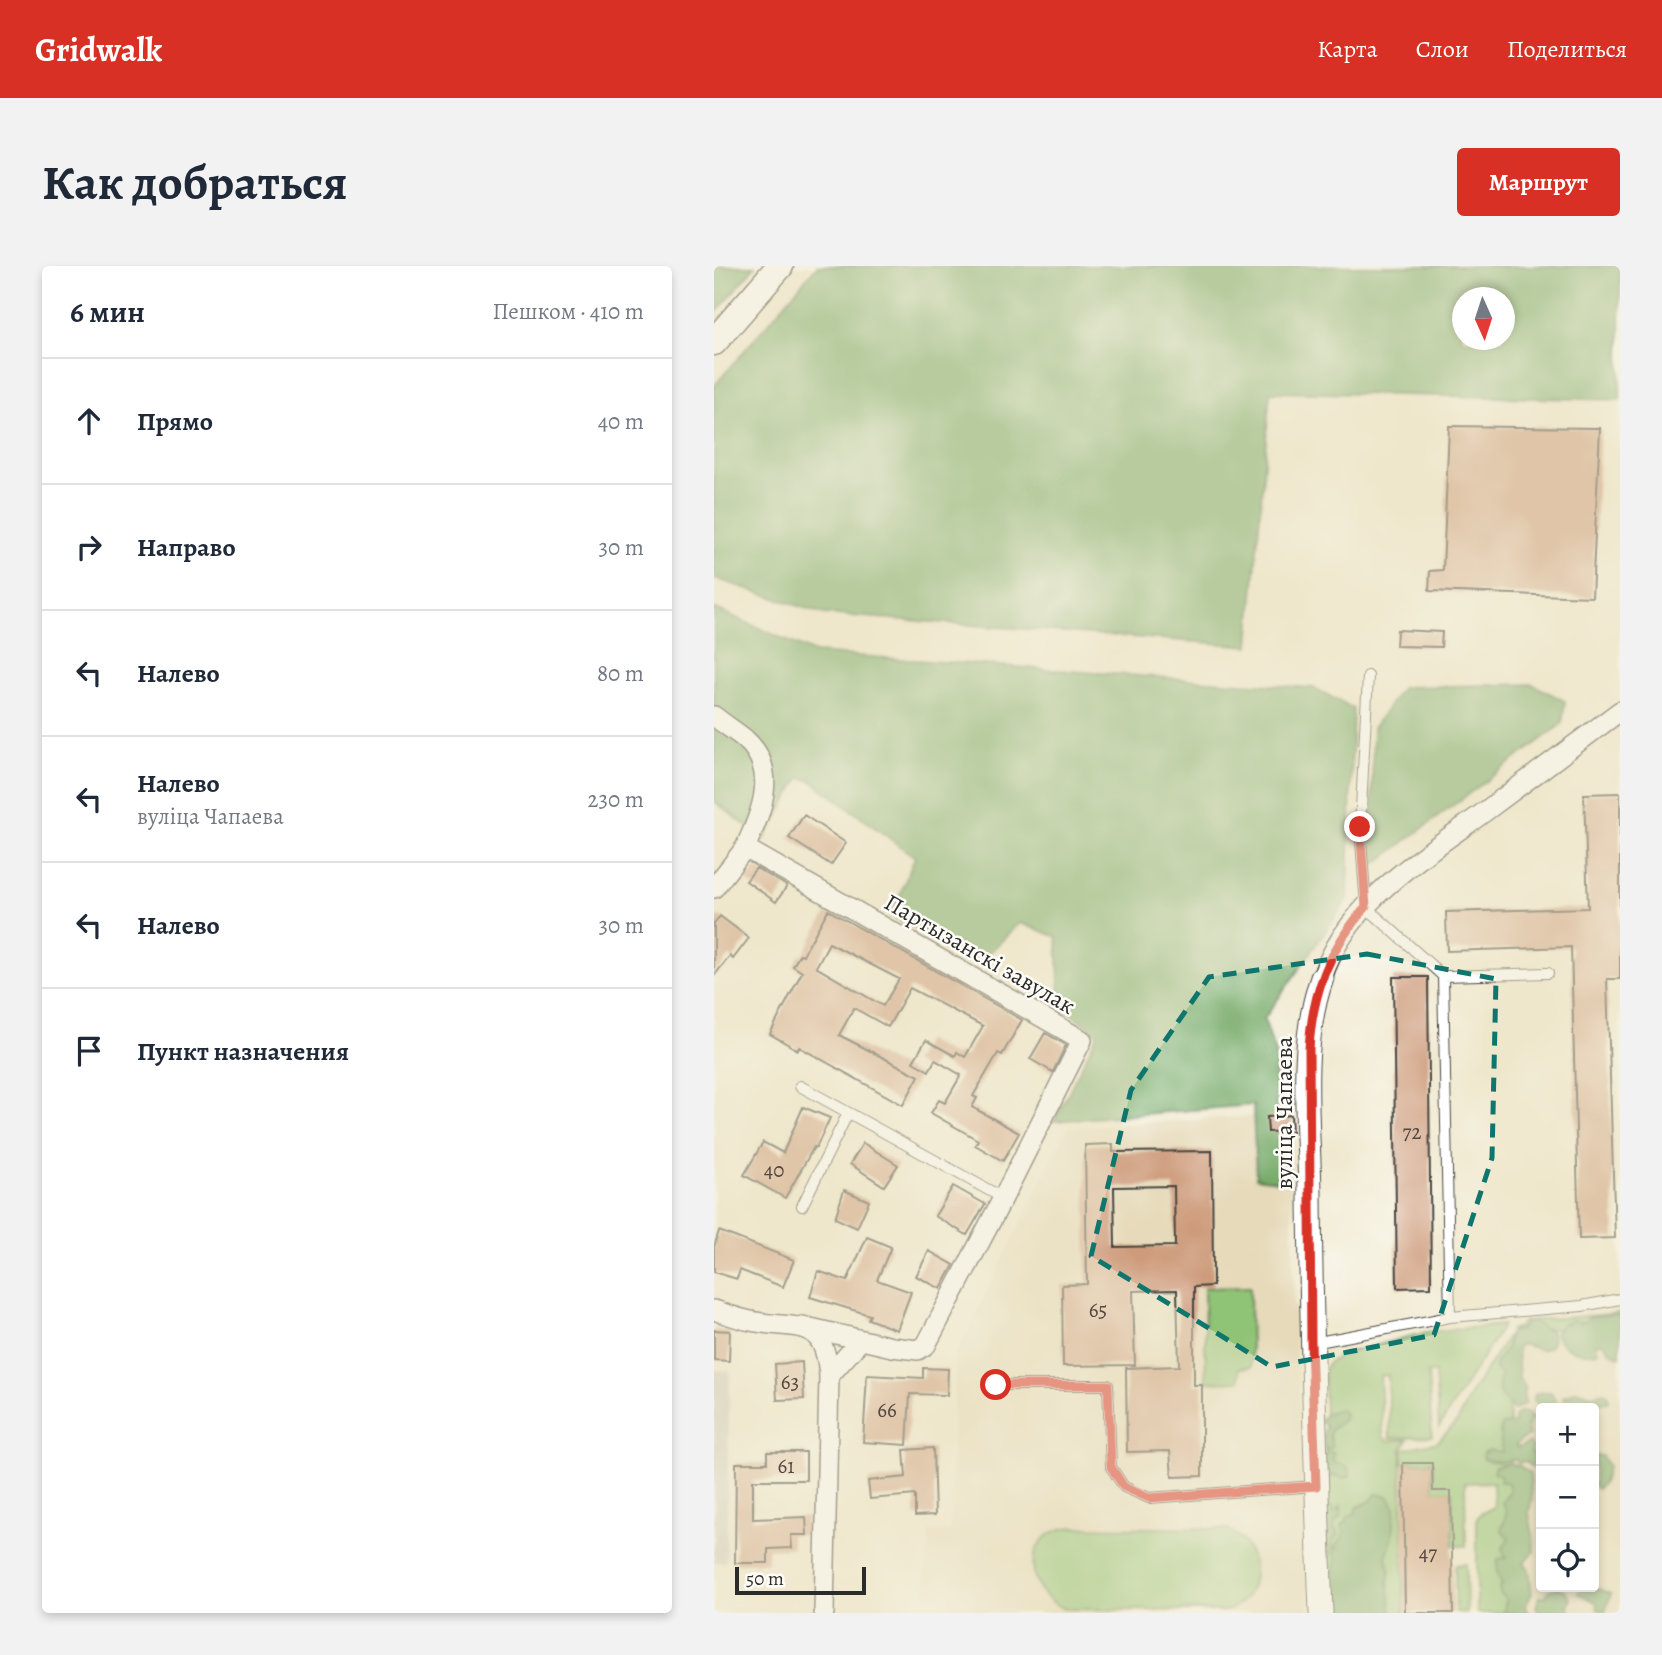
<!DOCTYPE html>
<html lang="ru">
<meta charset="utf-8">
<style>
body{margin:0;font-family:Alegreya,serif;background:#f2f2f3;color:#1f2937}
.controls{position:absolute;right:21px;bottom:21px;display:grid;overflow:hidden;border-radius:7px;box-shadow:0 4px 10px #0003}
.controls button{width:63px;height:63px;display:grid;place-items:center;padding:0;border:0;border-bottom:2px solid #e0e1e3;background:#fff;color:#1f2937;font:35px sans-serif}
.compass{position:absolute;left:738px;top:21px;width:63px;height:63px;border-radius:50%;background:#fff;box-shadow:0 4px 10px #0003;rotate:177deg}
.scale{position:absolute;left:21px;bottom:18px;width:131px;box-sizing:border-box;padding-left:7px;border:4px solid #2b2b2b;border-top:0;font-size:19px;line-height:24px;white-space:nowrap;color:#2b2b2b;-webkit-text-stroke:5px #fdfcf7;paint-order:stroke}
.stop{position:absolute;width:21px;height:21px;margin:-16px;border:5px solid #d93025;border-radius:50%;background:#fff}
.stop.end{background:#d93025;border-color:#fff;box-shadow:0 2px 7px #0008}
.list{margin:0;padding:0;list-style:none}
h2{display:flex;justify-content:space-between;align-items:center;height:91px;margin:0;padding:0 28px;font-size:30px}
h2 small{font-size:23px;font-weight:400;color:#747a83}
.list li{display:grid;grid-template-columns:46px 1fr auto;gap:21px;align-items:center;box-sizing:border-box;height:126px;padding:0 28px;border-top:2px solid #e0e1e3}
.list b{display:block;font-size:26px;white-space:nowrap}
.list p{margin:0;font-size:23px;white-space:nowrap;color:#747a83}
.list em{font-size:23px;font-style:normal;color:#747a83}
.icon{flex:none;width:38px;height:38px;fill:none;stroke:currentColor;stroke-width:2;stroke-linecap:round;stroke-linejoin:round}
.map{position:relative;flex:none;width:906px;height:1347px;overflow:hidden;border-radius:7px}
header{display:flex;align-items:center;gap:42px;box-sizing:border-box;height:98px;padding:0 35px;background:#d93025;color:#fff}
header strong{font-size:33px}
nav{display:flex;gap:38px;margin-inline-start:auto;font-size:24px}
.intro{display:flex;align-items:center;justify-content:space-between;box-sizing:border-box;height:168px;padding:0 42px}
h1{margin:0;font-size:49px}
.button{padding:18px 32px;border-radius:7px;background:#d93025;color:#fff;font-size:24px;font-weight:700}
main{display:flex;gap:42px;padding:0 42px}
aside{flex:1;background:#fff;border-radius:7px;box-shadow:0 4px 10px #0003}
.map>svg:first-child{display:block}
.built{fill:#e6daba;fill-rule:evenodd}
.industrial{fill:#c8c4b8}
.green{fill:#8fc374;stroke:#5d7750;stroke-width:2}
.forest{fill:#73a966;stroke:#4f6a48;stroke-width:2;fill-rule:evenodd}
.building{fill:#ce9b7b;fill-rule:evenodd}
.lines{fill:none;stroke-linecap:round;stroke-linejoin:round}
.service-casing{stroke:#484743;stroke-width:12}
.minor-casing{stroke:#484743;stroke-width:22}
.tertiary-casing{stroke:#484743;stroke-width:25}
.secondary-casing{stroke:#484743;stroke-width:29}
.service{stroke:#fff;stroke-width:10}
.minor{stroke:#fff;stroke-width:19}
.tertiary{stroke:#fff;stroke-width:23}
.secondary{stroke:#fff;stroke-width:26}
.route{stroke:#d93025;stroke-width:9}
.marked{fill:none;stroke:#0f766e;stroke-width:5;stroke-dasharray:14 9;stroke-linejoin:round}
.labels{text-anchor:middle;dominant-baseline:central;stroke-width:5;stroke-linejoin:round;paint-order:stroke}
.number-label{font-size:21px;fill:#54473f}
.street-label{font-size:24px;fill:#2b2b2b;stroke:#fdfcf7}
</style>
<header>
<strong>Gridwalk</strong>
<nav><a>Карта</a><a>Слои</a><a>Поделиться</a></nav>
</header>
<div class="intro"><h1>Как добраться</h1><a class="button">Маршрут</a></div>
<main>
<aside>
<h2>6 мин<small>Пешком · 410 m</small></h2>
<ul class="list">
<li><svg class="icon" aria-label="ahead" viewBox="0 0 24 24"><path d="M12 20V5M6 11l6-6 6 6"/></svg><div><b>Прямо</b></div><em>40 m</em></li>
<li><svg class="icon" aria-label="right" viewBox="0 0 24 24"><path d="M7 20v-9h11M14 6l5 5-5 5"/></svg><div><b>Направо</b></div><em>30 m</em></li>
<li><svg class="icon" aria-label="left" viewBox="0 0 24 24"><path d="M17 20v-9H6M10 6l-5 5 5 5"/></svg><div><b>Налево</b></div><em>80 m</em></li>
<li><svg class="icon" aria-label="left" viewBox="0 0 24 24"><path d="M17 20v-9H6M10 6l-5 5 5 5"/></svg><div><b>Налево</b><p>вуліца Чапаева</p></div><em>230 m</em></li>
<li><svg class="icon" aria-label="left" viewBox="0 0 24 24"><path d="M17 20v-9H6M10 6l-5 5 5 5"/></svg><div><b>Налево</b></div><em>30 m</em></li>
<li><svg class="icon" aria-label="arrive" viewBox="0 0 24 24"><path d="M6 21V4h12l-3 4 3 4H6"/></svg><div><b>Пункт назначения</b></div></li>
</ul>
</aside>
<div class="map">
<svg width="906" height="1347" viewBox="0 0 906 1347">
<rect width="100%" height="100%" fill="#fdfcf7"/>
<filter id="ink" filterUnits="userSpaceOnUse"><feTurbulence type="fractalNoise" baseFrequency=".0143" numOctaves="2"/><feDisplacementMap in="SourceGraphic" scale="14" xChannelSelector="R" yChannelSelector="G"/><feConvolveMatrix kernelMatrix="1 2 1 2 8 2 1 2 1" color-interpolation-filters="sRGB"/></filter>
<filter id="wash" filterUnits="userSpaceOnUse"><feTurbulence type="fractalNoise" baseFrequency=".00686" numOctaves="4" result="noise"/><feDisplacementMap in="SourceGraphic" scale="28" xChannelSelector="R" yChannelSelector="G"/><feGaussianBlur stdDeviation="1.57" result="paint"/><feColorMatrix in="noise" values="0 0 0 0 0 0 0 0 0 0 0 0 0 0 0 0 0 1.4 0 .05"/><feComposite in="paint" operator="in"/></filter>
<g filter="url(#wash)">
<rect width="100%" height="100%" fill="#efe7cc"/>
<!-- built -->
<path class="built" d="M579,848l-1,72 3,148 14,279h-386l6,-81 21,-1 5,-175 113,-229z
M906,1061v286h-105l-6,-283zM827,1142h53v179h-53z"/>
<!-- industrial -->
<path class="industrial" d="M0,1104l16,1 -4,191h-12z"/>
<!-- green -->
<path class="green" d="M536,1021l1,80 -12,1v13l-33,1 -2,-94z
M906,1047v14l-111,3 10,-3 5,-6z
M789,1059l-64,102 -4,-54h-7l4,63 -42,2 -2,-63 -8,1 3,61 6,4 19,-2 -7,11 3,163h-75l-5,-243 4,-7 16,-9 83,-22z
M793,1071l7,276h-37v-93l3,-6 14,-7 -1,-25 -28,1 1,63h-13l-1,-55h-19v-29l-30,1v-14l34,-7 20,-20 14,-29z
M358,1261l155,2c35,16 38,72 -3,82l-159,-2c-43,-17 -44,-77 7,-82z
M752,1298l1,49h-11l-1,-48z"/>
<!-- forest -->
<path class="forest" d="M0,0h41l-41,49z
M103,0h803v134l-350,-8 -21,254 -426,-32 -109,-36v-192zM748,32h42v42h-42z
M0,342l101,45 499,35 39,20 -5,191 -84,120 11,33 3,129 -22,-3 -3,-73 -199,16 44,-88 -38,-27 -3,-69 -37,-14 -39,38 -90,-45 24,-59 -105,-77 -10,-2 -36,62 -50,-39z
M818,418l33,17 -3,23 -191,143 2,-139 29,-41z
M902,1048l4,4v39l-10,-5 -6,-9h-8l2,9c-17,4 -34,-2 -43,-18l7,-11h7l1,-3 13,2 7,-5z
M819,1056l18,10 2,7 -3,7 -9,4 -19,-6 -5,3 2,31 6,9 -2,9 3,7 -12,7 -15,-16v-13l3,-6 -7,-6 1,-7 11,-15 3,-16c9,1 11,0 15,-8z
M863,1124l15,5 12,-3 4,3 1,7 -7,1 -4,-3 -5,8h-28l1,-5 -3,-7z
M830,1126h7l9,16h-19v10l-3,-1 1,-13 -6,-4 2,-6z
M626,1143l5,4 -1,7 -11,8 -4,6 3,14 -7,1 -2,-15 3,-8 -7,-5 7,-8z
M805,1146h8l5,7 -5,7 2,9 -14,10 3,3 11,-5 4,4 -2,6 6,6 -5,9 -7,-7 -6,2 -5,-4 -14,3 -15,-2 -3,-5c6,-8 13,-4 20,-3l-2,-20 2,-7 12,-1v-7z
M611,1185l9,2 -1,5 3,5 11,3 3,7 -1,4 -6,1 -11,-3 -2,4 -5,-2z
M880,1190h8l6,10 -5,17 -6,6 -3,-3z
M795,1197l11,3 10,8 2,25 -3,13 5,29v11l-10,10 5,7 3,25 -7,12 3,7h-24l2,-14 -5,-4 -2,-7 3,-4 -5,-11 1,-14 8,-1 -4,-9 7,-11 -8,-8c3,-10 9,-17 1,-27l8,-13 -3,-8h-7l1,-6 -7,-4v-5z
M662,1228l12,2 7,12 -2,28 -7,21 4,14 -2,10 4,32h-58l-3,-18 2,-8 -3,-6 5,-10 1,-15 -11,-8 -1,-48 9,7 -1,3 3,2 6,-6v11l-6,4 -1,9 4,1v5l-6,5 1,6 3,3 1,-5 8,-12 -3,-8 4,-3 2,-6 8,-3v-5l15,-7z
M843,1321l8,3 6,9 -3,6 2,8h-31l-3,-6 3,-10 7,-1 2,-5z
M868,1321h12l17,7 -6,18 -7,-2 -2,-8 -18,-9z"/>
<g id="blocks">
<!-- building -->
<path class="building" d="M735,160l151,2 -8,169 -163,-6 1,-20 13,-1z
M683,364l45,2 -1,15 -45,-1z
M906,527v186h-13l8,259 -36,1 -8,-292 -124,4 -1,-39 142,-4 -4,-114z
M90,549l42,28 -15,22 -42,-27z
M42,602l31,18 -11,16 -30,-21z
M114,644l194,110 -20,35 -4,-2 -25,43 4,2 -5,9 47,26 -16,28 -28,-16 3,-5 -47,-27 8,-13 6,3 16,-28 -26,-15 -6,11 -16,-9 13,-22 29,16 2,-4 8,5 18,-31 -73,-38 -22,39 -34,-19 -15,27 80,41 -16,29 -104,-58 -1,3 -28,-16 32,-62 -9,-6 7,-12 3,1zM115,677l70,36 -16,27 -67,-39z
M6,650l29,22 -16,21 -3,-3 -16,20v-53z
M679,711h35l3,310 -34,1z
M331,767l21,12 -13,27 -23,-13z
M89,841l27,11 -14,30 -2,-1 -29,51 -41,-23 19,-33 20,11z
M577,849l1,16 -24,1 -1,-15z
M149,877l35,22 -14,21 -34,-22z
M399,878v8l99,-1 1,135 -19,1v98h8v91l-30,1 -2,-26 -43,1 -1,-84 53,-2 -2,-76 -44,1 2,74 -72,1 -1,-81 25,-1 -2,-139zM460,920l1,60 -60,1 -1,-60z
M239,920l32,18 -18,31 -32,-19z
M130,924l25,11 -12,27 -22,-10z
M5,965l75,29 -11,27 -43,-17 -3,9 -23,-7v-25z
M153,971l24,10 -14,33 34,12 -14,38 -29,-11 2,-4 -60,-18 8,-26 29,10z
M215,985l25,14 -13,24 -25,-13z
M0,1064l16,1 -1,30 -15,-1z
M88,1096l2,37 -27,1 -2,-36z
M209,1102l25,1 -1,26 -37,-1 -3,51 -44,-3 4,-67 56,3z
M219,1182l2,67 -20,1v-21l-45,4 -2,-18 38,-4 -2,-27z
M53,1186h39v28h-53v39l53,-2 1,18h-16l1,13 -24,1v14h-33l1,-100h31z
M689,1197h29l1,28h18l2,122h-48z"/>
</g>
</g>
<g filter="url(#ink)">
<use href="#blocks" fill-opacity="0" stroke="#484743" stroke-width="2"/>
<g class="lines">
<!-- service casing -->
<g class="service-casing">
<path id="service" d="M654,410l-8,151 6,80 77,69
M86,820l203,112
M88,940l46,-93
M736,1051l-7,-341 105,-3
M599,1077l137,-26 132,-11 38,-7
M282,1119h112l3,82 13,20 25,11 167,-12"/>
</g>
<!-- minor casing -->
<g class="minor-casing">
<path id="minor" d="M0,450c10,8 21,15 31,23 35,31 16,74 0,109l337,192 -79,158 -77,147 -8,5 -26,-3 -90,-21
M0,622l31,-40
M608,712c25,-77 104,-123 165,-168 44,-33 88,-66 133,-99
M0,1044c12,4 25,9 37,11 46,10 73,-7 78,55l-5,237
M115,1110l32,-36"/>
</g>
<!-- tertiary casing -->
<g class="tertiary-casing">
<path id="tertiary" d="M607,1347c-5,-140 -10,-279 -11,-419 -1,-71 -12,-148 12,-216"/>
</g>
<!-- secondary casing -->
<g class="secondary-casing">
<path id="secondary" d="M0,76l66,-76"/>
</g>
<!-- service -->
<use href="#service" class="service"/>
<!-- minor -->
<use href="#minor" class="minor"/>
<!-- tertiary -->
<use href="#tertiary" class="tertiary"/>
<!-- secondary -->
<use href="#secondary" class="secondary"/>
</g>
</g>
<g class="lines" filter="url(#ink)">
<!-- route -->
<path class="route" d="M282,1119h112l3,82 13,20 25,11 167,-12 -5,-143 -2,-294c3,-55 20,-101 57,-142l-6,-80"/>
</g>
<!-- marked area -->
<path d="M0 0H906V1347H0ZM653,688l129,25 -4,179 -58,177 -162,32 -181,-111 40,-166 78,-113z" fill="#efe7cc" fill-opacity=".55" fill-rule="evenodd"/>
<path class="marked" d="M653,688l129,25 -4,179 -58,177 -162,32 -181,-111 40,-166 78,-113z"/>
<g class="labels">
<!-- number labels -->
<g class="number-label">
<text x="698" y="866">72</text>
<text x="60" y="904">40</text>
<text x="384" y="1044">65</text>
<text x="76" y="1116">63</text>
<text x="173" y="1144">66</text>
<text x="72" y="1200">61</text>
<text x="714" y="1287">47</text>
</g>
<!-- street labels -->
<g class="street-label">
<text transform="translate(266 688) rotate(30)">Партызанскі завулак</text>
<text transform="translate(570 847) rotate(-90)">вуліца Чапаева</text>
</g>
</g>
</svg>
<div class="controls">
<button>+</button>
<button>−</button>
<button><svg class="icon" aria-label="locate" viewBox="0 0 24 24"><circle cx="12" cy="12" r="6"/><path d="M12 2v4M12 18v4M2 12h4M18 12h4"/></svg></button>
</div>
<svg class="compass" viewBox="-18 -18 36 36"><path d="M0-13l5 13h-10z" fill="#e53935"/><path d="M0 13l5-13h-10z" fill="#747a83"/></svg>
<div class="scale">50 m</div>
<div class="stop" style="left:282px;top:1119px"></div>
<div class="stop end" style="left:646px;top:561px"></div>
</div>
</main>
